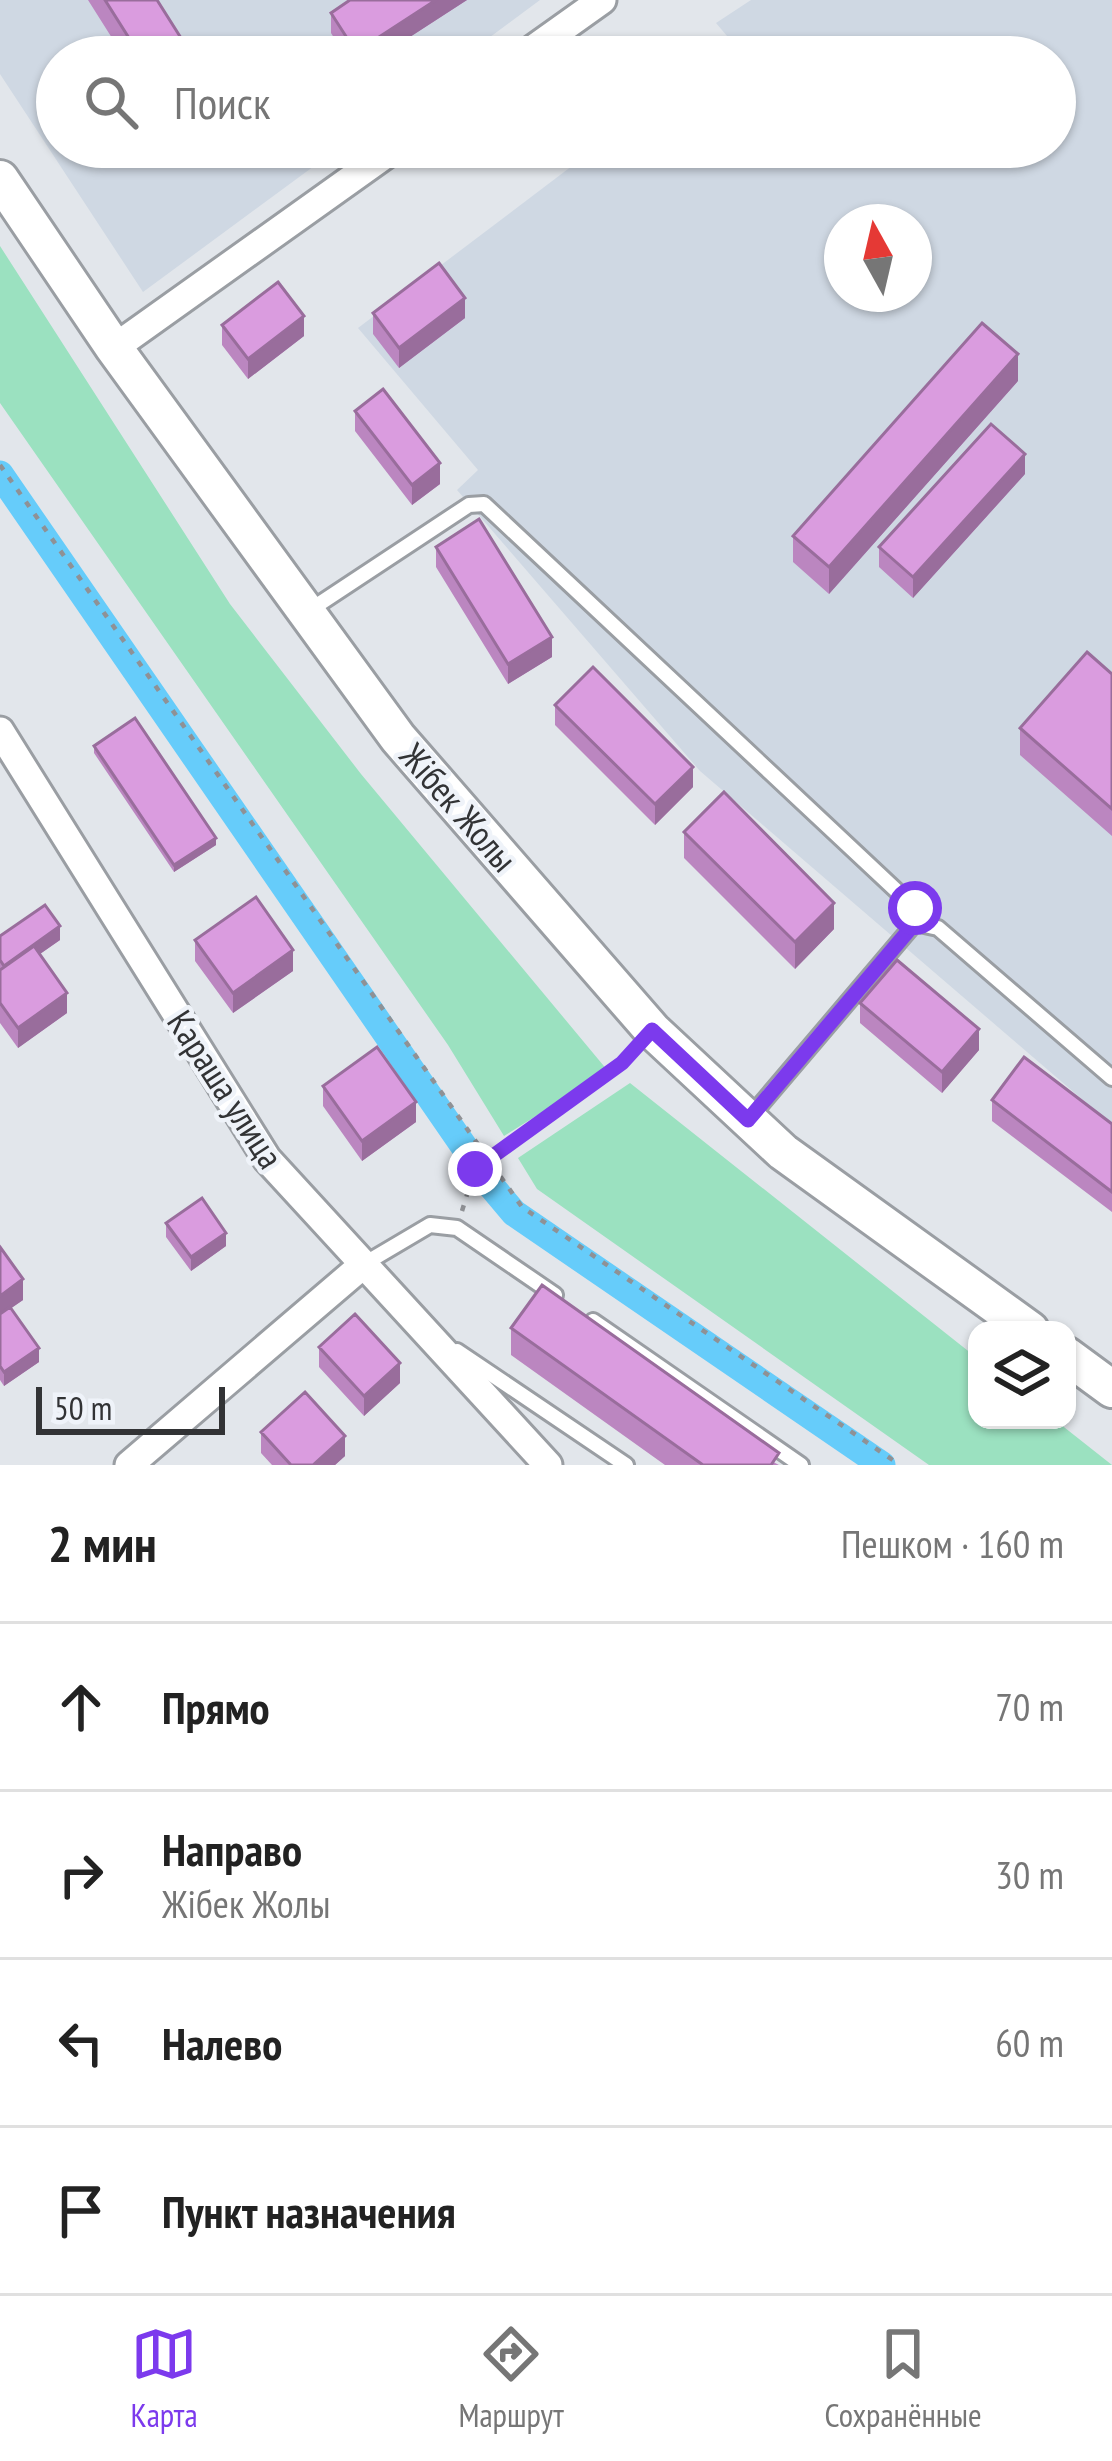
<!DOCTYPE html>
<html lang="ru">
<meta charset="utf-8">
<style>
body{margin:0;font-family:"PT Sans Narrow",sans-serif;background:#f6f6f6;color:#222}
.controls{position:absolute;right:36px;bottom:36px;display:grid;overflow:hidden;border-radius:24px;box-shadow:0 3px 9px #0004}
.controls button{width:108px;height:108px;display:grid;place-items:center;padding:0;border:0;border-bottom:3px solid #e0e0e0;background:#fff;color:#222;font:60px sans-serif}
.compass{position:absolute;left:824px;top:204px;width:108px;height:108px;border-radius:50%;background:#fff;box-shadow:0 3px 9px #0004;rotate:352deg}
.scale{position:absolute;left:36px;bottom:30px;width:189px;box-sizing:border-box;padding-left:12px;border:6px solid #323335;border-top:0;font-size:33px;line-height:42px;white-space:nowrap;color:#323335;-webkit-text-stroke:9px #eff3f9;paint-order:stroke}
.stop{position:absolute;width:36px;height:36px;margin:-27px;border:9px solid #7c3aed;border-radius:50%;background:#fff}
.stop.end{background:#7c3aed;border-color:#fff;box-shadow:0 3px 12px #0008}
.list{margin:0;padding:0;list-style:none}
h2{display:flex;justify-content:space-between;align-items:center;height:156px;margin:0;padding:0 48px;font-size:51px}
h2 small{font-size:39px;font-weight:400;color:#767676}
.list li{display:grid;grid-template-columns:78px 1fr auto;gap:36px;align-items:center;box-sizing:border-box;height:168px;padding:0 48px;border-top:3px solid #e0e0e0}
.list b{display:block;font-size:45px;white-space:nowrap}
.list p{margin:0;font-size:39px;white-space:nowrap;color:#767676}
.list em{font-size:39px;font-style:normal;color:#767676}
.icon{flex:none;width:66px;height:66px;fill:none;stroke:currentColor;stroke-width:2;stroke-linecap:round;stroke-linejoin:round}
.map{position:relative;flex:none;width:1112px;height:1465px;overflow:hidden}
.search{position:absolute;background:#fff;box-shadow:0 3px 9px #0004;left:36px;right:36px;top:36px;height:132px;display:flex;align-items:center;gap:30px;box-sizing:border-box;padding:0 42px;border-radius:66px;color:#767676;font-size:45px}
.sheet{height:828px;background:#fff}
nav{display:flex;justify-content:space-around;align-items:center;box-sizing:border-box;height:168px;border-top:3px solid #e0e0e0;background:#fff;font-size:33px;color:#767676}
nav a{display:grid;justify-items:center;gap:6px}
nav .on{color:#7c3aed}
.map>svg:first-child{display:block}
.built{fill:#cfd8e3;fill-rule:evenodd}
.green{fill:#9be1c0}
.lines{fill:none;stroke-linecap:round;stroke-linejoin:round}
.canal{stroke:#66ccfa;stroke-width:27}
.service-casing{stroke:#9a9ea3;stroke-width:20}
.minor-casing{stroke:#9a9ea3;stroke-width:33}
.secondary-casing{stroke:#9a9ea3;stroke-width:42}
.path{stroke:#8f9195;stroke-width:4.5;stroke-dasharray:6 9;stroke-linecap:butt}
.service{stroke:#fff;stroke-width:14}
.minor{stroke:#fff;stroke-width:27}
.secondary{stroke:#fff;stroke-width:36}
.path-bridge{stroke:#8f9195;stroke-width:4.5;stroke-dasharray:6 9;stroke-linecap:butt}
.wall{fill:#bb86c0}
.shaded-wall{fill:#996d9c}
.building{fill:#da9cdf;stroke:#996d9c;stroke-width:3}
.route{stroke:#7c3aed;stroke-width:15}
.labels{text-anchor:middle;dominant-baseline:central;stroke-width:9;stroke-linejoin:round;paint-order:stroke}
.street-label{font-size:36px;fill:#323335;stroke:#eff3f9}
</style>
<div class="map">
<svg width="1112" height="1465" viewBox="0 0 1112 1465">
<rect width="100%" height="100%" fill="#e2e6eb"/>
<!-- built -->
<path class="built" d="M0,0h540l-77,57h-406v90h283l-197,145 -143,-218z
M751,0h361v1125l-412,-354 -243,-281 21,-20 -120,-142 239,-181h458v-90h-340l18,-14 -17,-20zM842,222h72v72h-72z"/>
<!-- green -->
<path class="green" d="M0,246l230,358 131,170 247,297 -104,65 -56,-91 -448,-642z
M630,1083l347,275v62h78l57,45h-183l-392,-276 -19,-31z"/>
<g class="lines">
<!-- canal -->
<path class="canal" d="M0,474l474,687
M482,1175l32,38 368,252"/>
<!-- service casing -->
<g class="service-casing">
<path id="service" d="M307,612l162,-107 15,-1 431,404v15l-164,193
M915,923l23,5 174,150
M364,1264l66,-39 27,3 98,67
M593,1321l208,144
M457,1351l169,114"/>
</g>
<!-- minor casing -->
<g class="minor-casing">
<path id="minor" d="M522,57l80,-57
M114,348l282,-201
M0,731l267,428 281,306
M129,1465l235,-201"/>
</g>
<!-- secondary casing -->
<g class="secondary-casing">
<path id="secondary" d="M0,179l114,169 284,390 255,293 130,121 247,178
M1067,1356l45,33"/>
</g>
<!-- path -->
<path class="path" d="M0,465l522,742 378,258
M498,1151l135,-100
M462,1211l13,-42"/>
<!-- service -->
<use href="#service" class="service"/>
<!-- minor -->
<use href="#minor" class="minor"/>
<!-- secondary -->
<use href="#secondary" class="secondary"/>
<!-- path-bridge -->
<path class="path-bridge" d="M475,1169l23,-18"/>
</g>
<!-- wall -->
<path class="wall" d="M88,0h69l36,57h-69z
M350,0h117l-88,57h-33l-15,-24v-20z
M182,147h42l-30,19z
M373,313l92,5 -66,50 -26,-34z
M222,325l82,11 -56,43 -26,-34z
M1018,381l-189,213 -36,-32v-26z
M355,411l85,73 -28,21 -57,-74z
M1025,474l-112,124 -34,-31v-20z
M436,547l116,110 -44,27 -72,-117z
M1112,674v162l-92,-81v-27z
M555,705l138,82 -38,38 -100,-100z
M94,746l122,99 -42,27 -80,-119z
M684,832l150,97 -39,40 -111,-111z
M0,936l60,4 -20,14 27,59 -49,35 -18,-25z
M195,940l98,31 -60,42 -38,-52z
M860,1003l119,47 -37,43 -82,-70z
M323,1086l93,36 -54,39 -39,-55z
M992,1100l120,24v88l-120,-91z
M166,1223l60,23 -35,25 -25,-34z
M0,1247l23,53 -12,8 28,54 -35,24 -4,-6z
M511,1328l268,137h-114l-154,-110z
M319,1347l81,36 -36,33 -45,-49z
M261,1432l84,24 -10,9h-63l-11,-12z"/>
<!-- shaded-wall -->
<path class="shaded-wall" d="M436,0h31l-88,57h-23v-5z
M194,147h30l-30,19z
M465,298v20l-66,50v-20z
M304,316v20l-56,43v-20z
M1018,354v27l-189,213v-27z
M1025,454v20l-112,124v-21z
M440,463v21l-28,21v-20z
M552,637v20l-44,27v-20z
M693,767v20l-38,38v-21z
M216,838v7l-42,27v-7z
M834,903v26l-39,40v-27z
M60,926v14l-56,39v-13z
M293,950v21l-60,42v-20z
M67,993v20l-49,35v-20z
M979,1029v21l-37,43v-21z
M416,1102v20l-54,39v-20z
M226,1233v13l-35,25v-14z
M23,1279v21l-23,16v-20z
M39,1348v14l-35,24v-14z
M400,1363v20l-36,33v-20z
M345,1436v20l-10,9h-22z"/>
<!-- building -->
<path class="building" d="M105,0h52l36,57h-52z
M350,0h86l-80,52 -25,-39z
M439,263l26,35 -66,50 -26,-35z
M278,282l26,34 -56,43 -26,-34z
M982,323l36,31 -189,213 -36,-31z
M383,389l57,74 -28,22 -57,-74z
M991,424l34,30 -112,123 -34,-30z
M479,519l73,118 -44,27 -72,-117z
M1087,652l25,22v135l-92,-81z
M593,667l100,100 -38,37 -100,-99z
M135,718l81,120 -42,27 -80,-119z
M724,792l110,111 -39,39 -111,-110z
M256,897l37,53 -60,43 -38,-53z
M45,905l15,21 -56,40 -4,-6v-24z
M34,946l33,47 -49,35 -18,-25v-33z
M897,960l82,69 -37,43 -82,-69z
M377,1047l39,55 -54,39 -39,-55z
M1024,1057l88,67v68l-120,-92z
M202,1198l24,35 -35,24 -25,-34z
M0,1247l23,32 -23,17z
M542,1285l237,168 -8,12h-68l-192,-137z
M10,1307l29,41 -35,24 -4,-6v-52z
M355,1314l45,49 -36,33 -45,-49z
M305,1392l40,44 -32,29h-22l-30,-33z"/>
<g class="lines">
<!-- route -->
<path class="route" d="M475,1169l147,-106 30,-33 96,90 167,-197v-15"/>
</g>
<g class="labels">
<!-- street labels -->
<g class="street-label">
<text transform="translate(459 807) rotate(49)">Жібек Жолы</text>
<text transform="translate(226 1089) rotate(57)">Караша улица</text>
</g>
</g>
</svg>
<div class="controls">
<button><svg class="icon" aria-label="layers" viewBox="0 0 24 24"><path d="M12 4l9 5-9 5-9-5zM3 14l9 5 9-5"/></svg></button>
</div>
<svg class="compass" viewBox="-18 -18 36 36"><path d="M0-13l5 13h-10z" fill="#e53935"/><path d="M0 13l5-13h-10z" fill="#767676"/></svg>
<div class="scale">50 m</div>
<div class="stop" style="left:915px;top:908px"></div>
<div class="stop end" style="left:475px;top:1169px"></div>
<div class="search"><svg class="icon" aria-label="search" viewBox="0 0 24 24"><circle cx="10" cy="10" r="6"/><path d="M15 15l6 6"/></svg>Поиск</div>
</div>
<section class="sheet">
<h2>2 мин<small>Пешком · 160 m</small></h2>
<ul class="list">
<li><svg class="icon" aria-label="ahead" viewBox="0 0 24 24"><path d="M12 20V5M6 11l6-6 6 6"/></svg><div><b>Прямо</b></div><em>70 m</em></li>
<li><svg class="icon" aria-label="right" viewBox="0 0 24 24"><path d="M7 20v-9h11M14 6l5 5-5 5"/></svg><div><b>Направо</b><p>Жібек Жолы</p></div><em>30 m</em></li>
<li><svg class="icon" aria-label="left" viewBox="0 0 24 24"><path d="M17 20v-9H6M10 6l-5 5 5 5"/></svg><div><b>Налево</b></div><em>60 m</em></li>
<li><svg class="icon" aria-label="arrive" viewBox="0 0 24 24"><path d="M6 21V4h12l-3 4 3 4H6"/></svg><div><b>Пункт назначения</b></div></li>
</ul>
</section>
<nav>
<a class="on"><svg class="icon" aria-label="map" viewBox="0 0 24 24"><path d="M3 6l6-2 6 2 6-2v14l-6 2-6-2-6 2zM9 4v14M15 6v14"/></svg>Карта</a>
<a><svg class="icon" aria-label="directions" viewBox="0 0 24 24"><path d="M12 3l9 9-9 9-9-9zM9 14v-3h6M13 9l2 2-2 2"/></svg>Маршрут</a>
<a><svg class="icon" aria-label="saved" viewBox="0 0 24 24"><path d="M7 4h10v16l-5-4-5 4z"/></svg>Сохранённые</a>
</nav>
